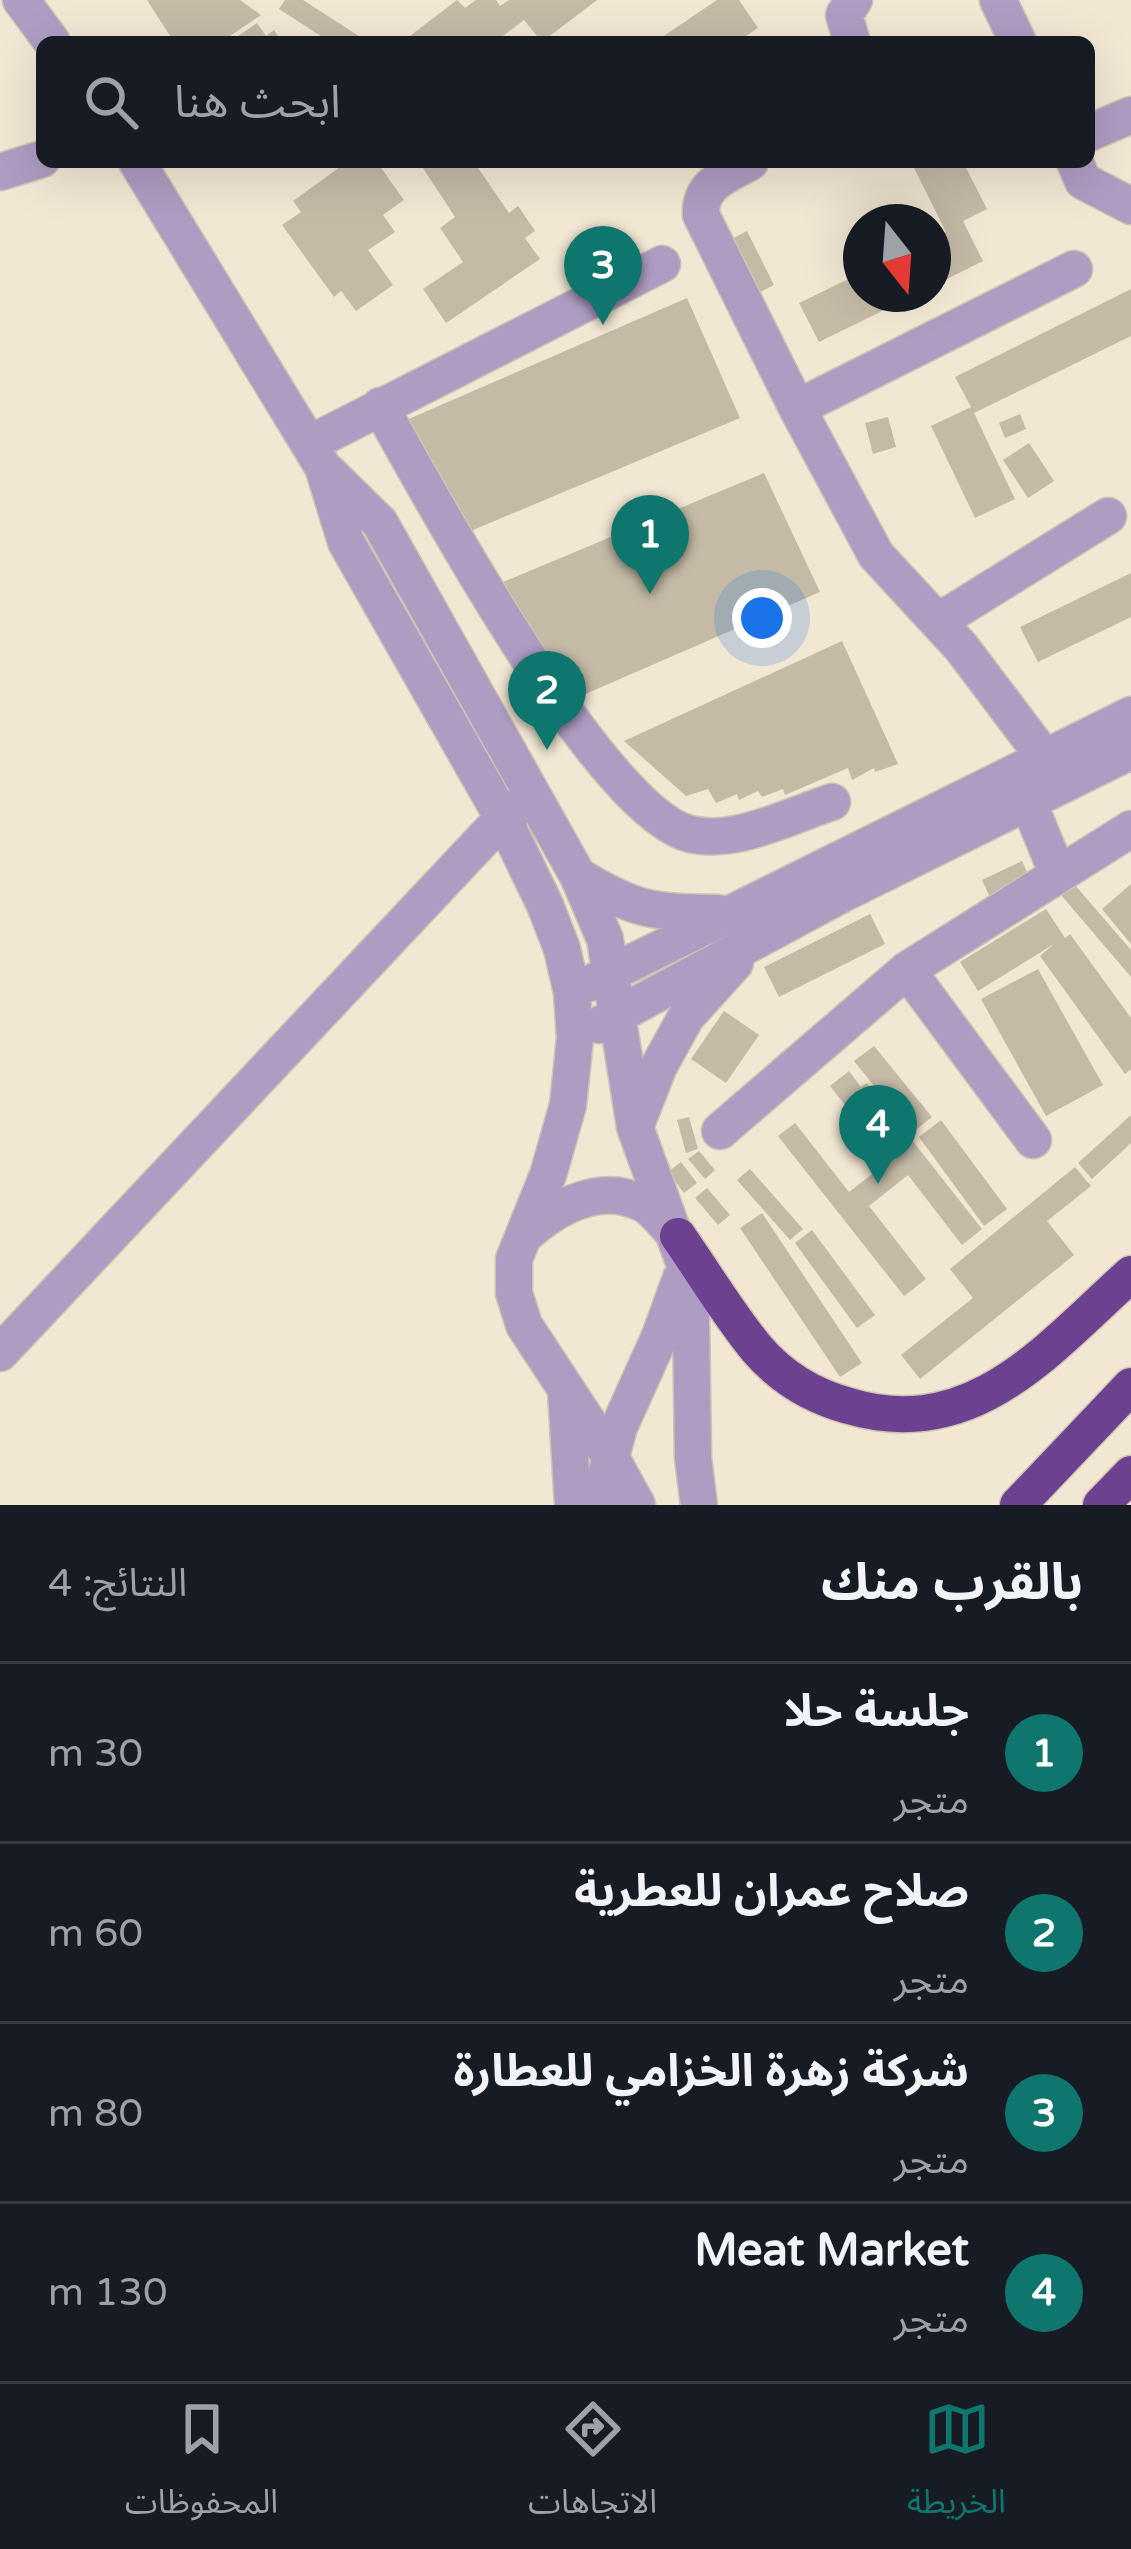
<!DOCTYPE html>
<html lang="ar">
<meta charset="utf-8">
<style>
body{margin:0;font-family:"Varela Round","Noto Sans Arabic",sans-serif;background:#242831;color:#f1f3f6;direction:rtl}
.compass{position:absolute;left:843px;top:204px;width:108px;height:108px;border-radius:50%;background:#171b24;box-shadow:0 12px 48px #0002;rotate:163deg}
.you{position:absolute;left:762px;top:618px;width:42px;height:42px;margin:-30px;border:9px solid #fff;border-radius:50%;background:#1a73e8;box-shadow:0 0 0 18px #1a73e833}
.badge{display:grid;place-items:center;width:78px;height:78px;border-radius:50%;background:#0f766e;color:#fff;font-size:39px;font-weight:700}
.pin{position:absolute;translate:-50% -99px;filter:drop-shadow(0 3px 6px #0008)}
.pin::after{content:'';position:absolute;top:63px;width:42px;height:36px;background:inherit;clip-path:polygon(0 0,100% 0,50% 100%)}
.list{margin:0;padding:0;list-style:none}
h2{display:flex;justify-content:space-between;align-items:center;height:156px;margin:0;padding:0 48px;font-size:51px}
h2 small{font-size:39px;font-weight:400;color:#9ea1a6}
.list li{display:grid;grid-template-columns:78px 1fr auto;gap:36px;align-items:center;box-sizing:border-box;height:180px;padding:0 48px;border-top:3px solid #363941}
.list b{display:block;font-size:45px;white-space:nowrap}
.list p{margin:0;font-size:39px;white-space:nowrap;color:#9ea1a6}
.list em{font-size:39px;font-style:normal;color:#9ea1a6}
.icon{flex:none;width:66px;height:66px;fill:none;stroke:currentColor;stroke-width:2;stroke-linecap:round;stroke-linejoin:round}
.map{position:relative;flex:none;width:1131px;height:1505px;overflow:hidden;direction:ltr}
.search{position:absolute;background:#171b24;box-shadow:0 12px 48px #0002;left:36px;right:36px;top:36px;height:132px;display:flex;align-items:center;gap:30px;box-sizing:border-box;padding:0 42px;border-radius:18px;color:#9ea1a6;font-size:45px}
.sheet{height:876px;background:#171b24}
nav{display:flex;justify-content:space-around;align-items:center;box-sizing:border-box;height:168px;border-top:3px solid #363941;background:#171b24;font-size:33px;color:#9ea1a6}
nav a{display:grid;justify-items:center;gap:6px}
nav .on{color:#0f766e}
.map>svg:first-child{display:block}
.building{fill:#c4baa6}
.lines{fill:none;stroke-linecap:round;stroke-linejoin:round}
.minor-casing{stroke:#cdc4b2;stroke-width:39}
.highway-casing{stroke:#cdc4b2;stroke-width:39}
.minor{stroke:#ae9cc2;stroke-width:36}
.highway{stroke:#6b4190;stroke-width:36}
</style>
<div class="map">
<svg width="1131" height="1505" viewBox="0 0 1131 1505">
<rect width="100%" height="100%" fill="#f2e7d3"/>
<!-- building -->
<path class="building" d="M147,0h93l21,15 -40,27h-47z
M285,0h18l59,38 -3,4h-29l-51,-33z
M457,0l8,8 11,-8h20l4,6 9,-6h88l-55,42 -18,-22 -29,22h-93z
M717,0h22l19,28 -21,14h-82z
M257,23l9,13 8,-6 8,12h-53z
M347,162h30l27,38 -21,15 12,17 -27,18 25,35 -37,26 -15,-20 -7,6 -52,-72 19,-13 -8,-11z
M419,162h55l35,51 9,-7 17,25 -10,7 15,21 -94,64 -23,-34 40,-27 -23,-34 15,-11z
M911,162h52l24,47 -24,12 20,40 -50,25v-48l13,-6z
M920,208l5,14h-41l-1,-1z
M615,229l15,21 -34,25 -16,-21z
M747,231l27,54 -35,18 -27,-54z
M861,273v21h56l-98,48 -20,-39z
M1131,289v47l-157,77 41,86 -40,19 -44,-92 40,-19 -16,-30z
M687,298l53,120 -274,115 -69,-109z
M1020,414l6,15 -21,9 -6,-15z
M888,417l8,30 -23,7 -8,-31z
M1029,443l25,38 -26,17 -25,-38z
M764,473l56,119 -246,107 -83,-112z
M1131,573v44l-93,45 -18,-35z
M842,641l56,123 -23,8 -1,-4 -22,12 -4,-12 -63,27 -2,-6 -21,8 -4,-6 -19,9 -2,-6 -21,9 -8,-14 -22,7 -62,-55z
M1022,861l12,26 -40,19 -12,-26z
M1074,884l57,66v27l-70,-82z
M1131,884v60l-29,-35z
M1046,909l19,29 5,-4 61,84v51l-6,5 -85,-118 14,-12 -76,47 -18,-29z
M870,914l15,30 -106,53 -15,-30z
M1038,969l65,116 -57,31 -65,-117z
M724,1011l35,24 -33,48 -35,-24z
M874,1046l58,71 -20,16 -58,-72z
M849,1071l12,16 6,-4 115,146 -20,16 -54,-70 -39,31 57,73 -22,17 -126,-160 17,-13 54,69 40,-31 -59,-75z
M1131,1115v28l-39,36 -14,-16z
M689,1117l9,32 -12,4 -9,-33z
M941,1120l66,89 -23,17 -65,-89z
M699,1151l16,19 -10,9 -17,-20z
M681,1162l16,21 -13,10 -16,-21z
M1075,1167l16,19 -44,35 27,34 -154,124 -19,-24 72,-57 -23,-29z
M750,1169l53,60 -13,11 -53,-60z
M707,1188l23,27 -12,10 -23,-27z
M762,1213l100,150 -22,14 -100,-149z
M812,1230l63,85 -18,13 -62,-85z"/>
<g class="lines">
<!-- minor casing -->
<g class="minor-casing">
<path id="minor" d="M21,0l31,42
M998,0l20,42
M852,42l-8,-27 10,-15
M1089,133l42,-18
M137,162l186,305 23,75 157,276 42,87 17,44 10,44 3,45 -7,67 -20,70 -34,84v34l10,32 86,131 27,49
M750,162c-23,13 -51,22 -49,53l96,193 79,147 85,92 84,111
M1075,162l8,19 48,25
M0,172l42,-13
M380,406c48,86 220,405 310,428 45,11 99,-18 142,-32
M797,408l277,-139
M309,444l353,-180
M328,472l52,51 198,353 27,63 30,188 50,138 6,52 2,141 6,47
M939,621l169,-105
M1021,784l37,91
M578,876c58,35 73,36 140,37
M907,970l126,170
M591,983l540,-268
M599,1025l245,-132 287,-142
M635,1127l24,-61 27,-49 49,-54
M720,1131l187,-161 224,-141
M527,1233c31,-27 73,-50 115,-30 11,5 20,18 29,27
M0,1353l503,-535 17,-12
M566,1391l7,114
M598,1505l21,-78 41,-91 21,-58"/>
</g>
<!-- highway casing -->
<g class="highway-casing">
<path id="highway" d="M678,1236c26,37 50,78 79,113 25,29 55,47 92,57 124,37 199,-57 282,-132
M1018,1505l113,-119
M1101,1505l30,-31"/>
</g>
<!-- minor -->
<use href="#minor" class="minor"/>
<!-- highway -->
<use href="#highway" class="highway"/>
</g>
</svg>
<svg class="compass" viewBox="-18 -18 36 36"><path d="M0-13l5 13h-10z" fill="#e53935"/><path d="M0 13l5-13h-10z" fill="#9ea1a6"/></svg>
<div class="you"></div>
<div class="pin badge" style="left:650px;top:594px">1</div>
<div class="pin badge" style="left:547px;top:750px">2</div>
<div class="pin badge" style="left:603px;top:325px">3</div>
<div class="pin badge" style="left:878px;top:1184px">4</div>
<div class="search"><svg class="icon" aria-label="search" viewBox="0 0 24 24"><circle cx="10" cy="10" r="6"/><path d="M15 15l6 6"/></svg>ابحث هنا</div>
</div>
<section class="sheet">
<h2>بالقرب منك<small>النتائج: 4</small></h2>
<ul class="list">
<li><span class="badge">1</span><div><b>جلسة حلا</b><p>متجر</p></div><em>30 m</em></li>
<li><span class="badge">2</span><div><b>صلاح عمران للعطرية</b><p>متجر</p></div><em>60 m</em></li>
<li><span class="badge">3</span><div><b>شركة زهرة الخزامي للعطارة</b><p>متجر</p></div><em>80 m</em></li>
<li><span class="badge">4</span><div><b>Meat Market</b><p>متجر</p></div><em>130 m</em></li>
</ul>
</section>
<nav>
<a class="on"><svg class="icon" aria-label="map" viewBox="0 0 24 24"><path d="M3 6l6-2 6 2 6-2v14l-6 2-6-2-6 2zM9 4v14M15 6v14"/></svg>الخريطة</a>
<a><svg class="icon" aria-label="directions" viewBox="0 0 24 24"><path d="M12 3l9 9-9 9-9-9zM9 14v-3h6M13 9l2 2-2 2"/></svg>الاتجاهات</a>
<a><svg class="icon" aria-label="saved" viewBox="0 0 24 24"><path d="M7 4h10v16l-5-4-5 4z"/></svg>المحفوظات</a>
</nav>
